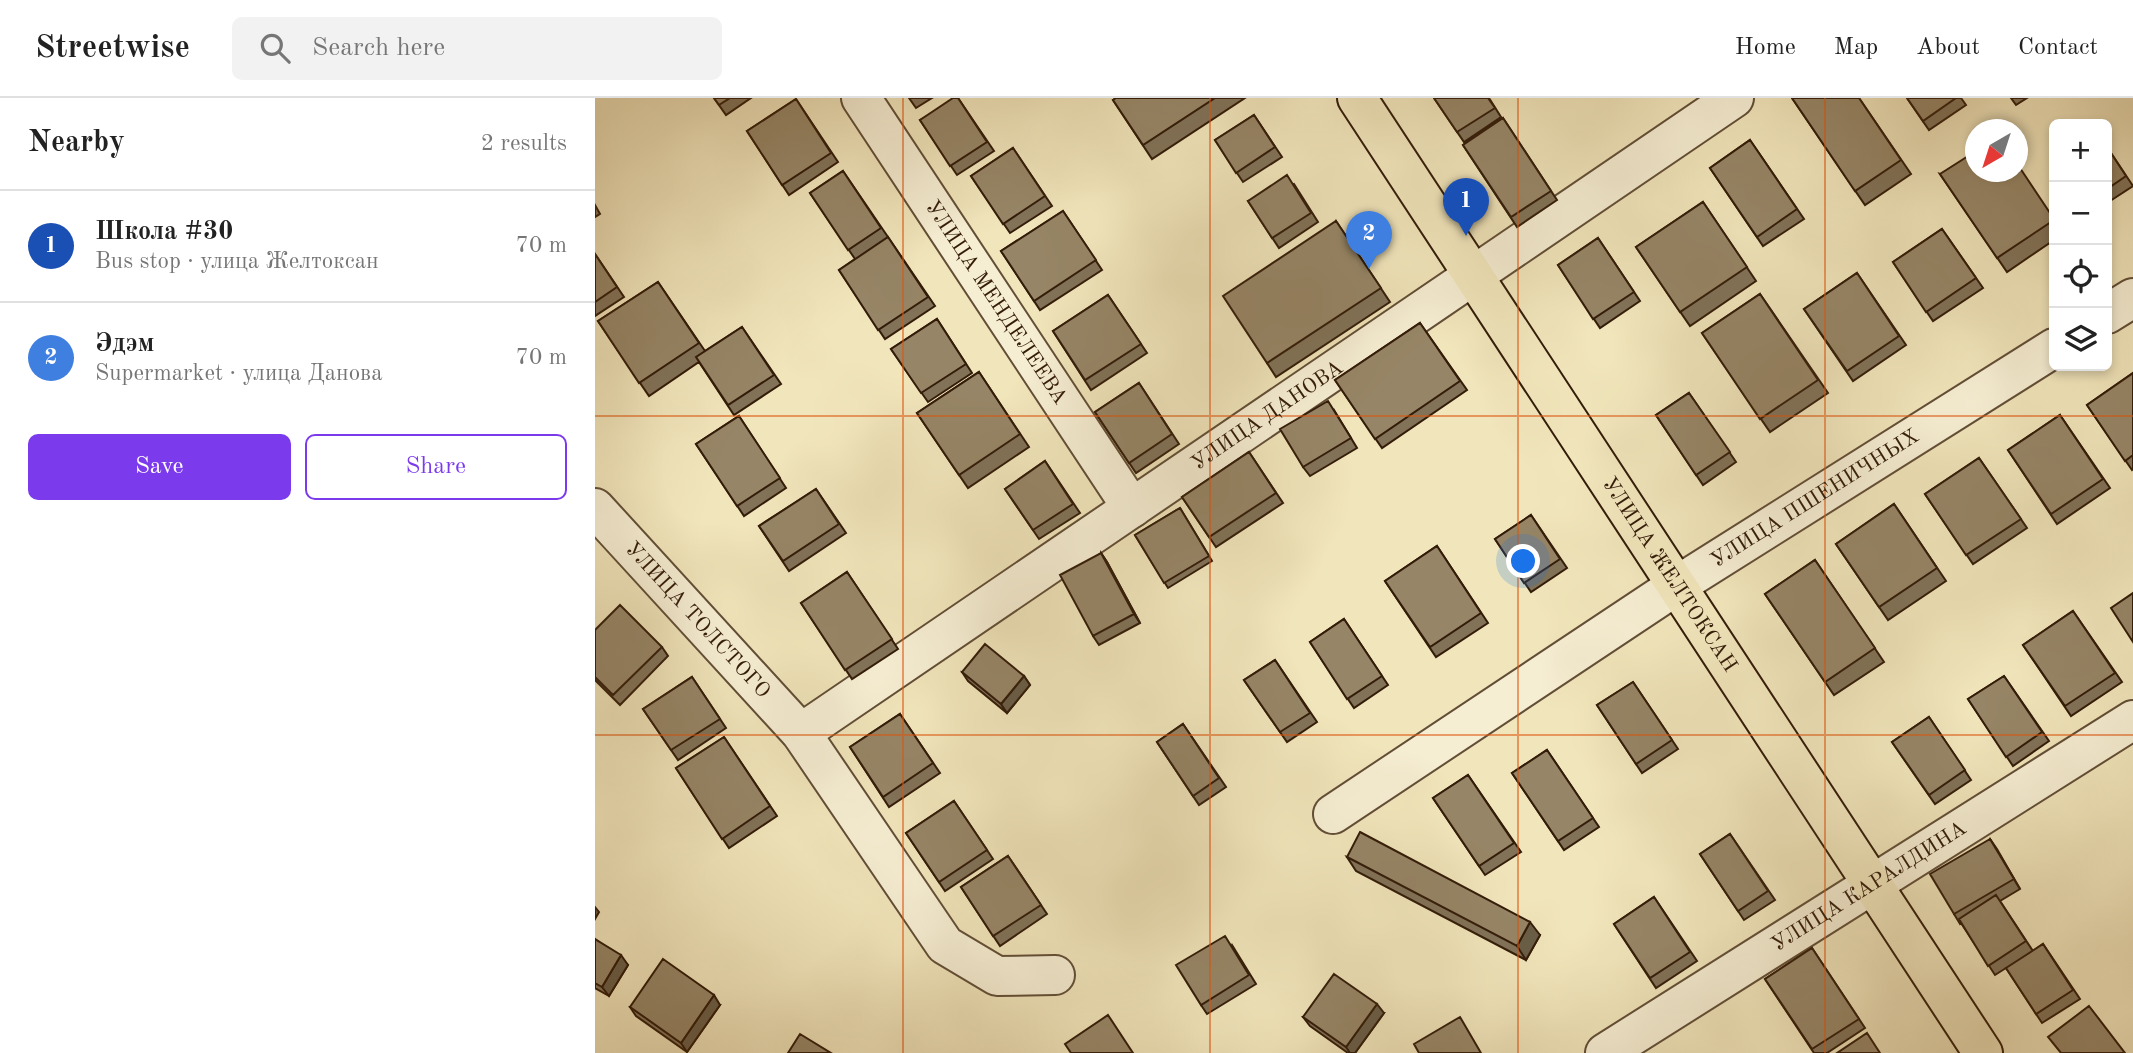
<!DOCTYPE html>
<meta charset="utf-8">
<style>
body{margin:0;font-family:"Old Standard TT",serif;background:#f2f2f2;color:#222}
.controls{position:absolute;right:21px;top:21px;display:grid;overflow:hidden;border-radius:10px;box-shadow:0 4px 10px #0003}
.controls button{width:63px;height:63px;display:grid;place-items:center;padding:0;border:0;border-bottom:2px solid #e0e0e0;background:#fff;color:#222;font:35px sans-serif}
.compass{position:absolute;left:1370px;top:21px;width:63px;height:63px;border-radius:50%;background:#fff;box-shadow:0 4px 10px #0003;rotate:219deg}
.you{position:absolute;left:929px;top:464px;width:24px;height:24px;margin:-18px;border:5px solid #fff;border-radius:50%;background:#1a73e8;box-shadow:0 0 0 10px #1a73e833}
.badge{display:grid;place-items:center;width:46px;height:46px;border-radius:50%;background:#7c3aed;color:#fff;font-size:23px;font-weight:700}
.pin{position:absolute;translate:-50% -58px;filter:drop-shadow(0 2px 4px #0008)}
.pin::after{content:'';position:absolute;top:37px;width:24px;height:21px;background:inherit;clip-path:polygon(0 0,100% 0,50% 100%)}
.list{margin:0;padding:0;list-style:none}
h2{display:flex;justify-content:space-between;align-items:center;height:91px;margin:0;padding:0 28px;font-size:30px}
h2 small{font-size:23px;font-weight:400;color:#767676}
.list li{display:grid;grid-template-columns:46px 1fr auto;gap:21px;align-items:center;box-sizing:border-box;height:112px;padding:0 28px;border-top:2px solid #e0e0e0}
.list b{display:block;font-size:26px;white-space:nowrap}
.list p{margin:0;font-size:23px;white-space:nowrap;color:#767676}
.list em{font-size:23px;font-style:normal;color:#767676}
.actions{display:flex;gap:14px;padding:21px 28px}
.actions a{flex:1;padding:16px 0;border:2px solid #7c3aed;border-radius:10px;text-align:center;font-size:24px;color:#7c3aed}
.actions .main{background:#7c3aed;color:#fff}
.icon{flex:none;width:38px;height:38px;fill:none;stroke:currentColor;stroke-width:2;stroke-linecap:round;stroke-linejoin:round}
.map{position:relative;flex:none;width:1538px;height:955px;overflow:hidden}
header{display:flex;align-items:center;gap:42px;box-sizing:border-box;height:98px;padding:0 35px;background:#fff;border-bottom:2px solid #e0e0e0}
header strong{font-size:33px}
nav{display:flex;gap:38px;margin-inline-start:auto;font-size:24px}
.search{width:490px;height:63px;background:#f2f2f2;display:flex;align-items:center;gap:18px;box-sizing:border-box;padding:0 24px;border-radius:10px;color:#767676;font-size:26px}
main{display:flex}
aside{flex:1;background:#fff}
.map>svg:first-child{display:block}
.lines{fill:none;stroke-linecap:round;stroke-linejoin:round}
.minor-casing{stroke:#624e36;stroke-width:42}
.major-casing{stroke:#331c09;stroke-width:42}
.minor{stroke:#f6eed3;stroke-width:38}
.major{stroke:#f1e5bb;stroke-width:38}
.wall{fill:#817258;stroke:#331c09;stroke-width:2}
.shaded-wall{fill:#695d47;stroke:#331c09;stroke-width:2}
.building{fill:#968566;stroke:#331c09;stroke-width:2}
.grid{fill:none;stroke:#df560c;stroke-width:2;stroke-opacity:0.55}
.labels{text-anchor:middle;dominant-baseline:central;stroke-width:5;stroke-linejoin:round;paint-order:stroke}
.street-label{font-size:21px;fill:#331c09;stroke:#f6eed3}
</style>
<header>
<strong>Streetwise</strong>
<div class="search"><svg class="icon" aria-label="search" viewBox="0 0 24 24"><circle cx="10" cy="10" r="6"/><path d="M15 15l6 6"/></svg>Search here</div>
<nav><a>Home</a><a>Map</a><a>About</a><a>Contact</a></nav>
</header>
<main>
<aside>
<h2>Nearby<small>2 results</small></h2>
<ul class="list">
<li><span class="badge" style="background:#1a4fb4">1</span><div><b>Школа #30</b><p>Bus stop · улица Желтоксан</p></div><em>70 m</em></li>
<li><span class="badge" style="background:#3f7fe0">2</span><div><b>Эдэм</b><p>Supermarket · улица Данова</p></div><em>70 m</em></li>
</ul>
<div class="actions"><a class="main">Save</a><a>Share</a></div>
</aside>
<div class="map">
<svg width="1538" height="955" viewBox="0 0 1538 955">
<rect width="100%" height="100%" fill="#f1e5bb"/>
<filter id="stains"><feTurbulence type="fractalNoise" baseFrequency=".00286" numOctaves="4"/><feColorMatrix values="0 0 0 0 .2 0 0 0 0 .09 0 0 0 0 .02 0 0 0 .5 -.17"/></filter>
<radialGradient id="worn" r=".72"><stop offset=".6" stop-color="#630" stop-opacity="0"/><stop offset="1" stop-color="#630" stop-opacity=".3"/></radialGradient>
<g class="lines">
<!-- minor casing -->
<g class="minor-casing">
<g id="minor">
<path id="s1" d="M266,0l271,410"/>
<path d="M1512,216l26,-16"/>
<path id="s2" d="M0,410l206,225 144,212 52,31 58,-1"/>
<path id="s3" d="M206,635l933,-635"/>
<path id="s4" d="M738,716l343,-228 378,-238"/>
<path id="s5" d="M1010,955l528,-333"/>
</g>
</g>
<!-- major casing -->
<g class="major-casing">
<g id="major">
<path id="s6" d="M762,0l626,955"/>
</g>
</g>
<!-- minor -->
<use href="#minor" class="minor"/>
<!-- major -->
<use href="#major" class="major"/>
</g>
<!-- wall -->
<path class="wall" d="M119,0h37l-25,17z
M314,0h23l-16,10z
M363,0l36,53 -37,24 -37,-55z
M521,0h129l-93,61 -39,-59z
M839,0h55l12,19 -37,25z
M1197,0h67l52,76 -46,31z
M1312,0h54l5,7 -37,25z
M1416,0h16l-11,7z
M201,1l42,63 -49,33 -42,-64z
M659,17l28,42 -39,25 -28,-42z
M908,20l54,82 -40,27 -54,-82z
M1155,42l54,79 -41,27 -53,-78z
M1512,49l26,39 -26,17z
M418,50l39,58 -42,27 -39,-57z
M248,73l92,135 -50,33 -46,-69 16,-11 -45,-66z
M1345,76l114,44v22l-47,32z
M699,86l24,38 -39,26 -31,-47z
M1108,104l53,79 -66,45 -54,-79z
M0,107l5,9 -5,3z
M468,113l39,59 -62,40 -39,-59z
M741,123l54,81 -114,75 -9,-14z
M1347,131l41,59 -50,33 -40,-59z
M1003,140l42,63 -40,27 -42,-63z
M0,156l29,43 -29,19z
M1262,175l49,72 -53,36 -49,-72z
M63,184l47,69 37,-24 39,57 -47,31 -35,-53 -50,34 -51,-75z
M1165,196l68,99 -58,39 -68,-99z
M513,197l39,58 -56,37 -38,-59z
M342,221l35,54 -44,29 -37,-53z
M825,225l47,67 -85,58 -47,-68z
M384,274l50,75 -61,41 -51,-75z
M1538,275v96l-1,1 -45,-65z
M544,285l40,61 -43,29 -41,-61z
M1094,295l47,69 -33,23 -47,-70z
M739,312l23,38 -47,28 -7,-9z
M1465,317l50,73 -53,36 -49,-74z
M144,318l47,72 -42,28 -48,-72z
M654,354l34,51 -67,44 -34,-50z
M1384,360l48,70 -54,36 -48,-70z
M450,363l35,52 -41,26 -34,-50z
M221,391l30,44 -57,38 -30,-45z
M1299,406l52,77 -58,39 -52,-76z
M585,410l32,53 -44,27 -33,-53z
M936,417l36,53 -36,24 -36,-53z
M842,448l51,77 -52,34 -51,-76z
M506,455l6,9 33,61 -41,22 -6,-9z
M1220,462l69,102 -50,33 -69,-101z
M252,474l51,77 -46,30 -51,-76z
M1478,513l49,71 -51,34 -48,-71z
M749,521l44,66 -34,23 -44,-66z
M0,532l67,17 6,9 -48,49 -25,-25z
M680,562l42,62 -30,20 -43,-62z
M367,574l62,4 6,9 -23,28 -39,-32z
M1409,578l45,65 -36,25 -45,-67z
M97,579l34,51 -48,32 -35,-51z
M1038,584l45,67 -36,24 -45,-68z
M305,616l40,59 -51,34 -39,-60z
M1334,619l42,63 -36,24 -43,-62z
M588,626l43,63 -27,18 -42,-63z
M129,639l53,79 -48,32 -53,-80z
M952,652l52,77 -35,23 -52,-77z
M873,677l53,77 -36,23 -52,-77z
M359,703l39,58 -48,32 -39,-58z
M1135,736l45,66 -31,20 -44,-66z
M1395,741l30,50 -20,12 33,50 10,-7 37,55 -38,24 -36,-55 -11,7 -34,-52 -1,1 -6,-10z
M413,758l39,58 -47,32 -39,-59z
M752,759l193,78 -14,25 -170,-89z
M1059,799l43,64 -41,27 -42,-64z
M0,841l33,26 -19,31 -14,-8z
M637,847l24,39 -49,30 -6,-9z
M1217,850l53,80 -38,25h-13l-49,-74z
M125,907l-33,47 -51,-36 -6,-9z
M789,915l-29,40h-7l-38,-27 -7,-9z"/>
<!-- shaded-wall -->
<path class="shaded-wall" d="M506,455l6,9 33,61 -6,-9z
M429,578l6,9 -23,28 -6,-9z
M1395,741l7,10 23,40z
M0,809l4,5 -4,7z
M935,824l10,13 -14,25 -9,-14z
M26,857l7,10 -19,31 -7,-9z
M119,897l6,10 -33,47 -6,-9z
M782,906l7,9 -29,40h-5l-4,-6z"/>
<!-- building -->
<path class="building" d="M119,0h16l-11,7z
M358,0h5l29,44 -37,24 -30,-46z
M521,0h99l-72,47 -30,-45z
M839,0h54l7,10 -38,24z
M1197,0h67l42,62 -46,31z
M1312,0h49l-33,23z
M201,1l35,54 -49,32 -35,-54z
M659,17l21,32 -39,26 -21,-33z
M908,20l48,73 -40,26 -48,-72z
M1155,42l47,69 -40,28 -47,-69z
M1512,49l19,29 -19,13z
M418,50l32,48 -42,28 -32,-48z
M1381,53v21h42v-7l36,54v1l-57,38 -57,-84z
M248,73l38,57 -33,22 -38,-57z
M692,77l24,38 -39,25 -24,-37z
M1108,104l44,65 -67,45 -44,-65z
M468,113l33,49 -62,41 -33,-50z
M741,123l45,67 -114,75 -44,-67z
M1347,131l34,49 -50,34 -33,-50z
M293,139l40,60 -50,33 -39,-60z
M1003,140l36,54 -41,27 -35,-54z
M0,156l22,33 -22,15z
M1262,175l42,63 -52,35 -43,-62z
M63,184l41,61 -60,40 -41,-62z
M1165,196l58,86 -58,39 -58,-86z
M513,197l33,49 -56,36 -32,-49z
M342,221l29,45 -45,29 -30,-44z
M825,225l40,58 -85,58 -40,-59z
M147,229l32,48 -46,30 -32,-48z
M384,274l41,62 -61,41 -42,-62z
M1538,275v82l-8,6 -38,-56z
M544,285l33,51 -43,29 -34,-51z
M1094,295l41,59 -34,23 -40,-60z
M733,303l23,37 -48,29 -23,-38z
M1465,317l43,64 -52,35 -43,-64z
M144,318l41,62 -43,28 -41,-62z
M654,354l27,41 -67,44 -27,-40z
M1384,360l42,61 -55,36 -41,-61z
M450,363l28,43 -40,26 -28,-41z
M221,391l23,35 -56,37 -24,-35z
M1299,406l43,64 -58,39 -43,-63z
M585,410l29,48 -45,27 -29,-48z
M936,417l29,44 -36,24 -29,-44z
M842,448l44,67 -51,34 -45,-66z
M506,455l33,61 -41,22 -33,-61z
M1220,462l60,88 -50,34 -60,-88z
M252,474l45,67 -47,31 -44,-67z
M1538,495v49l-22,-34z
M25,507l42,42 -49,48 -18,-18v-47z
M1478,513l42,62 -50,33 -42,-61z
M749,521l38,57 -35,23 -37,-57z
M390,546l39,32 -23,28 -39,-32z
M680,562l35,53 -30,19 -36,-52z
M1409,578l38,56 -36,25 -38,-58z
M97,579l28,42 -49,31 -28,-41z
M1038,584l39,58 -36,24 -39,-59z
M305,616l33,49 -50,34 -33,-50z
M1334,619l36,53 -36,25 -37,-53z
M588,626l36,54 -26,18 -36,-54z
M129,639l46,69 -48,33 -46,-71z
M952,652l46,68 -35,23 -46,-68z
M873,677l46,68 -35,23 -46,-68z
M359,703l33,49 -48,32 -33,-49z
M765,734l170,90 -13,24 -170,-89z
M1135,736l38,57 -30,20 -38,-57z
M1395,741l24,40 -60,35 -24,-40z
M413,758l33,49 -48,31 -32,-49z
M1401,797l30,46 -38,25 -29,-47z
M1059,799l36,55 -40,26 -36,-54z
M630,838l24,39 -48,30 -25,-40z
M0,841l26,16 -19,32 -7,-4z
M1448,846l30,46 -37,24 -30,-46z
M1217,850l47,71 -47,30 -47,-70z
M68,861l51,36 -33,48 -51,-36z
M739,876l43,30 -31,43 -43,-30z
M1494,908l36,47h-64l-13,-16z
M513,917l25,38h-62l-6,-9z
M865,919l21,36h-62l-5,-9z
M1272,935l13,20h-43z
M205,936l31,19h-43z"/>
<!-- grid -->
<path class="grid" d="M308,0v955M615,0v955M923,0v955M1230,0v955M0,318h1538M0,637h1538"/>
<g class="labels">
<!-- street labels -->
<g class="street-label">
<text stroke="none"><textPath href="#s1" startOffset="245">УЛИЦА МЕНДЕЛЕЕВА</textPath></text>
<text stroke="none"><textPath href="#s3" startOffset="564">УЛИЦА ДАНОВА</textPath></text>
<text stroke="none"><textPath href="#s4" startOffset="576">УЛИЦА ПШЕНИЧНЫХ</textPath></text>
<text stroke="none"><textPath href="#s6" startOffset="570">УЛИЦА ЖЕЛТОКСАН</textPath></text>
<text stroke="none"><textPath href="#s2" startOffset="152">УЛИЦА ТОЛСТОГО</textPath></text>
<text stroke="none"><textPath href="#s5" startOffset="312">УЛИЦА КАРАЛДИНА</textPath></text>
</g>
</g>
<rect width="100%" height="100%" filter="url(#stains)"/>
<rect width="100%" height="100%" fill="url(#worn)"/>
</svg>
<div class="controls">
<button>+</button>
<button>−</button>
<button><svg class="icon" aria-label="locate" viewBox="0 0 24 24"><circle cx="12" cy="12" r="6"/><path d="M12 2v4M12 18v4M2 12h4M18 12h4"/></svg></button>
<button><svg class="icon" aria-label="layers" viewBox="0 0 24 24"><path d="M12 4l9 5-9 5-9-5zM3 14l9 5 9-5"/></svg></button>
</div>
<svg class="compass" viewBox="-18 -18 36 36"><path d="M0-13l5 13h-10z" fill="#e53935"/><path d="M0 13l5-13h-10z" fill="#767676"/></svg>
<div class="you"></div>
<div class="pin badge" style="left:871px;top:138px;background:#1a4fb4">1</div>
<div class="pin badge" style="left:774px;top:171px;background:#3f7fe0">2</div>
</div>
</main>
